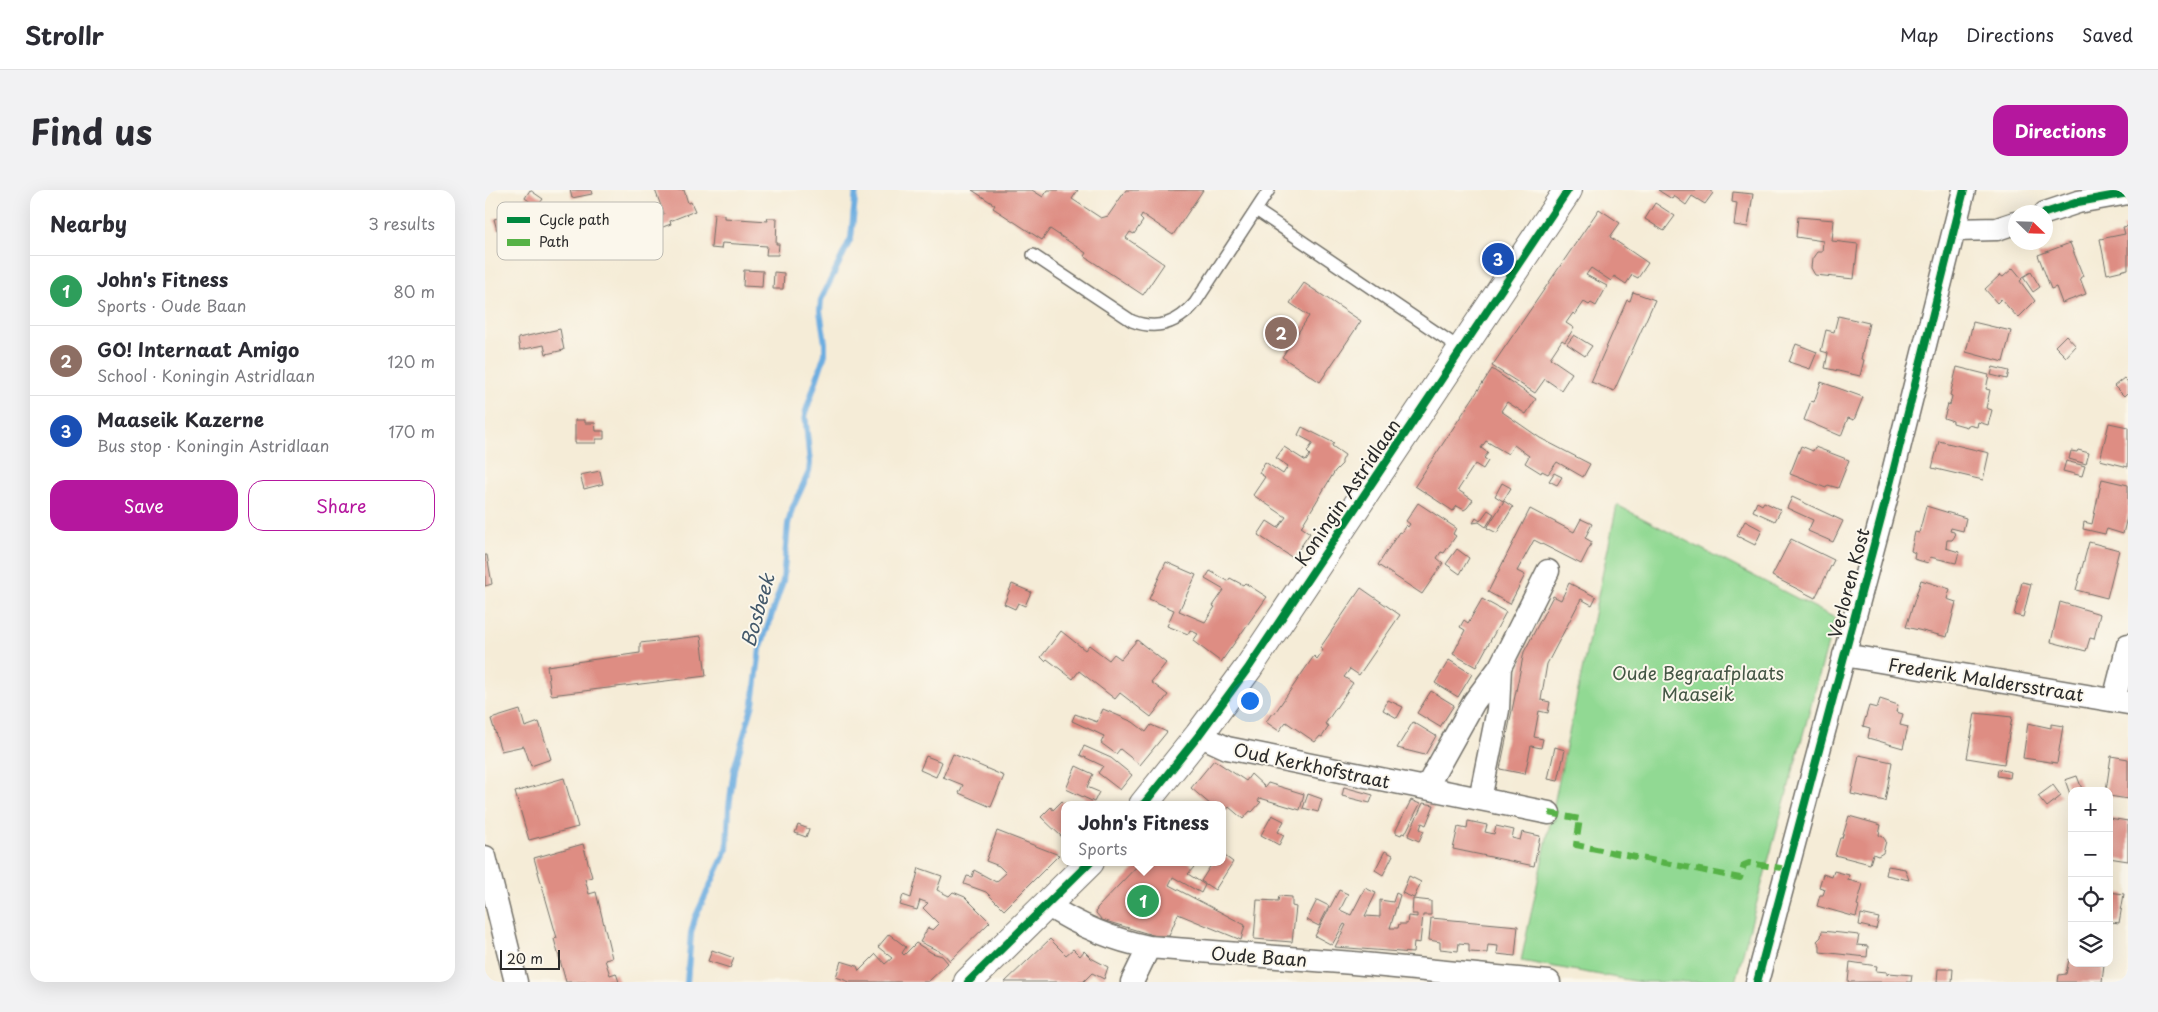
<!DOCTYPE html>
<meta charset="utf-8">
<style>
body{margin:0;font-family:"Playpen Sans",sans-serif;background:#f2f2f3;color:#2b2b33}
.controls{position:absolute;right:15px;bottom:15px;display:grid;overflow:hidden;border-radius:10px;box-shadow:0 5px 20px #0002}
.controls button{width:45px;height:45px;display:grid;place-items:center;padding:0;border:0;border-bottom:1px solid #e1e1e2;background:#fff;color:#2b2b33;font:25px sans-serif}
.compass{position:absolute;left:1523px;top:15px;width:45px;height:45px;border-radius:50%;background:#fff;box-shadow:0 5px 20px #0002;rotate:113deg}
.scale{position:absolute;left:15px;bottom:12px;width:60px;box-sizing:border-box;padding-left:5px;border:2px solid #2b2b2b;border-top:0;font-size:14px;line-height:18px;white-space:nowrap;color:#2b2b2b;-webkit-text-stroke:4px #fbf7ec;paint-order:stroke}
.you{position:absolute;left:764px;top:510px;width:18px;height:18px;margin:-12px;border:4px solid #fff;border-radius:50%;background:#1a73e8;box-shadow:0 0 0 8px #1a73e833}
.badge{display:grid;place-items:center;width:32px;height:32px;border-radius:50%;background:#b5179e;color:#fff;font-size:16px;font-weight:700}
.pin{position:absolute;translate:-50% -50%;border:2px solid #fff;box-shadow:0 1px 5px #0006}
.popup{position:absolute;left:576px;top:611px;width:165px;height:65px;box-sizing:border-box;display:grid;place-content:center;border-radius:10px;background:#fff;filter:drop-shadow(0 1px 4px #0005);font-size:16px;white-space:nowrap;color:#7c7c81}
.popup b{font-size:19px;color:#2b2b33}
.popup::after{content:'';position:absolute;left:50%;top:100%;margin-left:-10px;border:10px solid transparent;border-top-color:#fff}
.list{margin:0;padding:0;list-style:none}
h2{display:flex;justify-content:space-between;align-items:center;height:65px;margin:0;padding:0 20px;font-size:21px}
h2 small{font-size:16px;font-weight:400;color:#7c7c81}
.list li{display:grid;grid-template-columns:32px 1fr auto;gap:15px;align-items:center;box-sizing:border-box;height:70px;padding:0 20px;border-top:1px solid #e1e1e2}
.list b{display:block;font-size:19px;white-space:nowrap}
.list p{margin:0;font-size:16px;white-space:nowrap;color:#7c7c81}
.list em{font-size:16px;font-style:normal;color:#7c7c81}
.actions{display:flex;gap:10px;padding:15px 20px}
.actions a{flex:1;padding:11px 0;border:1px solid #b5179e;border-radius:15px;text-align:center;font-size:18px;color:#b5179e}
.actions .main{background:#b5179e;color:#fff}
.icon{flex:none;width:28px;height:28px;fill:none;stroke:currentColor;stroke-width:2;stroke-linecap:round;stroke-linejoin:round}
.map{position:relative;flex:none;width:1643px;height:792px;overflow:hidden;border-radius:15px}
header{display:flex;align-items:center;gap:30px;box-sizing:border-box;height:70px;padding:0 25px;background:#fff;border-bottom:1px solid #e1e1e2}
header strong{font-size:24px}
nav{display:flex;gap:28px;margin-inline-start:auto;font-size:18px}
.intro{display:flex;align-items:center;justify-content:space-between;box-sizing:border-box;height:120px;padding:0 30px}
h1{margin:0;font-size:35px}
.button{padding:12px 22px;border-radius:15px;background:#b5179e;color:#fff;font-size:18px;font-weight:700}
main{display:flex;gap:30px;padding:0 30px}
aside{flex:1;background:#fff;border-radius:15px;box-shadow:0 5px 20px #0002}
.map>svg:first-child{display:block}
.green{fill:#91d993;stroke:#5e825f}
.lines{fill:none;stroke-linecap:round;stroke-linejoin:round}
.stream{stroke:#6dade0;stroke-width:6}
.building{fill:#de8d83}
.service-casing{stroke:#726f67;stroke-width:14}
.minor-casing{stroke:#726f67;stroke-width:25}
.secondary-casing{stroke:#726f67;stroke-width:30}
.service{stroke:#fff;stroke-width:11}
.minor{stroke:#fff;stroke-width:22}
.secondary{stroke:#fff;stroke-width:28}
.quiet{stroke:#56b246;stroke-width:6;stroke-dasharray:12 6;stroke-linecap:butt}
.cycleway-casing{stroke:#fbf7ec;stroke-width:11}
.cycleway{stroke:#00873e;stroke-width:8}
.labels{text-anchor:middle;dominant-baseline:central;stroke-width:4;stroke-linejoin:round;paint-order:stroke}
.street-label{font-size:18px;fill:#2b2b2b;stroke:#fbf7ec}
.park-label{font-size:18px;fill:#445645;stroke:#fbf7ec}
.water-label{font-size:19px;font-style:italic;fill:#42586a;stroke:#fbf7ec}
.key{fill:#fbf7ec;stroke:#bdbab2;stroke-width:1}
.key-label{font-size:14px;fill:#2b2b2b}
</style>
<header>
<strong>Strollr</strong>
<nav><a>Map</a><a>Directions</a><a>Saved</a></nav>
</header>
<div class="intro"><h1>Find us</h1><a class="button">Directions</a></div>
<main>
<aside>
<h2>Nearby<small>3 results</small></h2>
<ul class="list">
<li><span class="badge" style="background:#2e9e5b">1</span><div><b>John's Fitness</b><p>Sports · Oude Baan</p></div><em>80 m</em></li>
<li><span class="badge" style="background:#8d6e63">2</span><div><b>GO! Internaat Amigo</b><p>School · Koningin Astridlaan</p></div><em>120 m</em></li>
<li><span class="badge" style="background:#1a4fb4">3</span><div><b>Maaseik Kazerne</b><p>Bus stop · Koningin Astridlaan</p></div><em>170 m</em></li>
</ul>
<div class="actions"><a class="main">Save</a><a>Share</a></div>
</aside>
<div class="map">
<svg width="1643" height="792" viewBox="0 0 1643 792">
<rect width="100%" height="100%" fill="#fbf7ec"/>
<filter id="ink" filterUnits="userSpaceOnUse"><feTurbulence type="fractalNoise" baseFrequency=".02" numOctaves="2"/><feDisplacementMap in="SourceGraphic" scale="10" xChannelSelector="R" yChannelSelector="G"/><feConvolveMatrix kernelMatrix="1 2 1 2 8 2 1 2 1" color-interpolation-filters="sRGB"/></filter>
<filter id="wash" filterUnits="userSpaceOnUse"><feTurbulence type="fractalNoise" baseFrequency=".0096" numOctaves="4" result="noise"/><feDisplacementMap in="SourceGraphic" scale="20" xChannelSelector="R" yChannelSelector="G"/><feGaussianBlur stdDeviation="1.12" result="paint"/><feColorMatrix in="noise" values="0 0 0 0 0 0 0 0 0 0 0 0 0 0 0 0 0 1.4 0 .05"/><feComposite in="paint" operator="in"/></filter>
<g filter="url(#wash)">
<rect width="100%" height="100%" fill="#f5ecd7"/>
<!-- green -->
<path class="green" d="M1132,315l218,113 -100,364h-95l-119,-21z"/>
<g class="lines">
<!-- stream -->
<path class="stream" d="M202,792l4,-49 4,-15 32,-69 2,-42 5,-38 19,-65 7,-55 23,-68 5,-57 4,-15 17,-37 1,-9 -5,-49 20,-60v-11l-5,-32 1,-11 30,-62 5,-48"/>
</g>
<g id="blocks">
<!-- building -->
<path class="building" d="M45,0l13,9 -6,8 -12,-9z
M85,0h21l1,4 -20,4z
M170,0h29l4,13 3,-1 4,9 -25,10 1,3 -11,4 -4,-11 8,-3z
M487,0h60l11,7 5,-7h30l-6,9 29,19 7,-2 18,-26h77l-30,45 -31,-21 -2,4 3,3 -9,13 -4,-2 -4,6 38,26 -21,31 -59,-39 2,-3 -36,-24 -8,11 -49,-32 2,-3z
M1173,0h51l4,3 -8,11 -13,-8 -6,9 -12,-9 -2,3z
M1248,2l20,2 -5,33 -14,-2 3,-22 -5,-1z
M1170,13l20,13 -11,15 -19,-12z
M1114,19l21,14 -10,14 38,26 -10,15 -6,-3 -6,9 -12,-8 -3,5 -20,-13 -5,7 21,11 -11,20 -5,-3 -2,2 -5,-3 -9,13 -2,-2 -7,10 8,5 -9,14 -3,-2 -12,18 22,15 -11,17 -16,-11 -10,14 -43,-27z
M145,21l6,22 -10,2 -7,-22z
M229,24l10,1v3l44,3 -1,-3h10l-1,26h3l-1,11h-12l1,-9 -45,-3 -1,6 -10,-1z
M23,26l2,11 -13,3 -3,-11z
M1313,27l36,3 -2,21 26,3 -4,35 -39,-4 -4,-7 1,-9 5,-7h5l1,-11 -27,-4z
M1643,36v43l-21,5 -7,-35 25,-5 -2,-7z
M1585,53l13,33 -3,2 6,16 -24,9 -6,-16 -5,2 -13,-34z
M1528,78l9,11 -2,2 15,20 -17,17 -17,-19 -4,4 -12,-14 15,-14 3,2z
M259,80l19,1 -1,16 -19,-1z
M289,82l10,1 -1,16h-10z
M1546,82l9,15 -7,5 -10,-15z
M819,93l57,38 -41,61 -38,-25 27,-41 -19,-13z
M1148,102l22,8 -41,91 -23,-9 36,-82 3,1z
M1353,126l31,7 -8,36 3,1 -4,16 -35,-8 3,-15 -7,-2 5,-21 8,2z
M1488,132l38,9 -8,31 -37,-10z
M75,139l4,21 -18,4 -2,-9 -24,5 -2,-12z
M1089,145l18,11 -7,10 -18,-12z
M1581,145l10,11 -10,11 -11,-11z
M1311,154l21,8 -7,17 -21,-7z
M1472,177l32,8 -3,14 4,1 -4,18 6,2 -4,15 -10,-3 -1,5 -9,-2 -1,2 -14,-4v-2l-9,-3 4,-14 2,1 2,-9 -2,-1z
M1508,177l16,4 -2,8 -16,-4z
M1007,179l44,30 -10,15 -19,-12 -6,9 39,27 50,26 -7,13 -26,-15 -9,12 -6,-3 -1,2 -16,-10 4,-7 -15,-11 -6,9 -22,-13 -5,7 7,5 -4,5 4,3 -5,8 -8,-5 -17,26 15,10 -6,8 -3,2 -7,-4 -4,5 -38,-25z
M1639,188l4,4v10l-4,4 -10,-10z
M1336,192l42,15 -9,23 -6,-2 -7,18 -37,-16 7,-19 3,1z
M90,230h10v3h10l1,8h8v8h-8v4h-21z
M1624,233l19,4v40l-28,-7z
M817,237l32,16 -2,3 13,9 -3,6v3l-7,7 -34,56 9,6 -17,25 -35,-23 9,-14 11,7 8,-11 -33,-22 12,-18 -6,-4 6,-11 18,12 5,-8 -12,-8 8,-11 22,14 4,-6 -3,-3 6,-9 -15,-8z
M1454,251l50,12 -6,27 -51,-12z
M1316,256l12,5 2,-4 34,13 -11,28 -10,-3 -2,3 -36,-14z
M1593,260l11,3 -3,11 -17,-5 2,-8 6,1z
M1581,271l19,5 -3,10 -19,-5z
M115,281l3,13 -19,5 -4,-14z
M1069,283l8,4 -5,8 -8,-4z
M1617,289l26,6v28l-5,21 -16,-5 -2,5 -22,-5 1,-7 8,2z
M1017,293l9,5 -8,13 -8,-5z
M1307,307l51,24 -10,21 -25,-11 5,-11 -26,-12z
M1019,311l9,6 -16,26 -10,-5z
M1272,312l5,3 2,-3 17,8 -6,11 -22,-10z
M933,313l38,25 -3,6 3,2 -12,17 -3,-1 -4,6 6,5 -21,31 -44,-29 21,-33 2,1 5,-8 2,2 2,-3 -4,-3z
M1441,316l40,12 -3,13 -12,-3 -1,3 4,1 1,4 -3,4h-5l-1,8 13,4 -3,11 -26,-6 -2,6 -14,-4 1,-6 -4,-2 4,-19 4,1z
M1045,319l44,23 7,-13 11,5 -7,14 7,4 -11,22 -47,-24 -17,31 8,4 -15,29 -22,-12z
M1003,320l6,4 -8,13 -7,-5 -6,1 3,-5 4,3z
M1260,331l17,9 -7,15 -18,-9z
M1306,349l43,21 -19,38 -43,-22z
M1604,352l30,8 -12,48 -31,-8z
M972,359l12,9 -9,16 -14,-10z
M0,365h2l5,29 -7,2z
M681,372l30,13 -17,36 26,11 10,-15 -2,-1 11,-16 -19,-11 5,-8 18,10 2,-3 13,7 2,-2 22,14 -46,65 -28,-21 5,-7 -8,-4 -2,4 -21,-8 7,-16 -25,-11z
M1436,390l29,9 -3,10 9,3 -9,35 -41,-10z
M1537,392l9,2 -8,33 -9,-2z
M1084,393l27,14 -4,8 -11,-6 -34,65 -6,36 9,2 -2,11 -9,-2 -5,26 9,2 -2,9 -10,-2 -6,28 -25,-5 24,-117 29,-56 8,4z
M527,394l19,8 -6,14 -7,-3 -3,6 -11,-5z
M876,398l39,27 -41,60 -9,-6 -6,8 9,6 -28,41 4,2 -7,11 -2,-1 -5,6 -29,-20 -7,9 -13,-9 6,-9 2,1 40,-58 3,3 6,-9 -3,-2z
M997,409l24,13 -30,55 -23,-13 12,-24 -5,-3 4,-7 4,3z
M1575,412l40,12 -6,25 -4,-1 -4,13 -35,-9z
M576,441l24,19 4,-5 20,15 5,-6 7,5 16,-19 29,23 -15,19 17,13 -17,22 -31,-24 -5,6 -36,-28 -6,8 -26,-20 -2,2 -4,-4z
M216,446l5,40 -155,19 -4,-29 93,-13v-10z
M964,470l23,14 -14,23 -23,-14z
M946,501l23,14 -14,22 -23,-14z
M1395,509l18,6 -2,7 7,2 -3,11 8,2 -5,21 -35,-10 2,-10 -7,-2 6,-20 8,2z
M903,510l15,7 -6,11 -14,-8z
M618,519l30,13 13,10 5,-7 16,7 -27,33 -20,-16 -4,5 -15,-11 3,-7 -32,-15 3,-7 22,8z
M35,520l5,17 14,-5 12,37 -20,7 -7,-20 -23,5 -10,-32z
M1490,523l37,4 -8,47 -37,-6z
M928,532l23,14 -11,19 -28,-7z
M1543,533l23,5v-4l12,2 -6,37 -34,-5z
M599,556l27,12 21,17 -12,15 -22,-17 5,-7 -23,-11z
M1070,557l10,3 -7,31 -10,-2z
M468,564l51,22 -13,31 -32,-14 4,-8 -20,-8z
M1374,565l33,7 -7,39 -34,-7z
M441,566l16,6 -6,15 -16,-7z
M1626,566l17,3v40l-19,-3v-5h-3z
M729,570l32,21 5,-7 14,13 3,-4 36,11 -4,16 -40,-12 -2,3 3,1 -9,10 -2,-1 -7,8 -14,-12 -6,7 -1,-9h-11l-20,-17z
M591,576l17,8 -6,13 12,5 -5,10 -28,-13z
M1513,579l13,3 -1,6 -13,-2z
M1592,586l5,13 -10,2 -2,3 -5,-14z
M79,588l14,49 -49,13 -14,-48z
M1568,595l8,11 -14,11 -9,-11z
M859,597l29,8 -3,8 -28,-7z
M823,604l14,5 -4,13 -15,-4z
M926,610l9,4 -15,30 -3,-1 -1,2 -5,-2v-3z
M577,611l4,4h-2v30l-2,2 -21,-20 10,-10 2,3z
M938,613l11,2 -8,20 -4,-2 -2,6 4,2 -5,10 -11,-5z
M787,625l12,6 -6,11 6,3 -5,10 -18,-10z
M1364,626l32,9 -2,10 4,2 3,4 -3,12 -5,3 -5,-2 -3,10 -35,-9 5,-17h2z
M1624,628l19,3v40l-19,-3z
M983,631l19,4 -2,7 9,2 2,-8 18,4 -2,8 8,2 2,-8 18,4 -6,30 -81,-17 5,-22 9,2z
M313,635l11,4 -3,8 -11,-4z
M512,641l62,24 -55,55 -18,-18 -22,-8 3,-8 5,1 2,-7 22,12 10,-9 -7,-7 -13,-5z
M98,654l9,33 -7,2 4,15 7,-2 16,66 -7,2 5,15 6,-2 3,9h-53l-12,-43 3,-1 -23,-80z
M900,661l8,4 -10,20 -8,-5z
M737,664l11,8 -18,28 -14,-9 12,-19h9z
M656,672h48l5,5 -6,7 17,11 -4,8 -28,-16 -4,8 76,40 -4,15 -63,-26 -9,22h-13l-54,-16 -6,-7 1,-5z
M1403,676l17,3 4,11 -23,-5z
M434,678l23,8 -5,14 12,6 4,-4 12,5 25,25 -40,39 -7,-8 -23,-11 8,-14 5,2 6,-6 -16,-16 5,-5 -8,-3 -3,10 -17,-5 3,-10 8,3z
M1349,681l15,4 -1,5 15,4 -6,21 2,1 -3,11 -39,-11 3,-11h3l2,-6 -6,-2 4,-13 9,3z
M924,686l12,6 -7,16 -12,-5z
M880,698l11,5 -11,23 15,1v-17l13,2 3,-9 4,2 -10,33h8l1,-4h8l1,-8 9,1v-3h-5l1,-15 18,2v14h-8l-3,28 -6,-1 -1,11 -78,-6 11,-22 -2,-1 -12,21 -17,-9 24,-46 9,4 -8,16 11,5z
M1624,702l15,2 -5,29 -7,-1 -2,9z
M794,706l13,1v9l4,1 -4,35 -38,-3 3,-39 21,1z
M832,710l12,6 -10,20 -12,-6z
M1376,724l18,4 -3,11 -17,-4z
M946,728l87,8 -3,30 -18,-2 1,-8 -10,-1 -1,8 -18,-1v-8l-10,-1 -1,8 -18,-2v-7l-11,-2z
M1337,741l37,4 -2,10 11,1 -1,11 -47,-5v-7l-3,-4 4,-4z
M404,744l17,13 -4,6 2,2 12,-12 16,10 10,3 6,7 -20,19h-78l-14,-5 5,-16 16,5 2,5 17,-17 9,10 7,-6 -14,-11z
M565,749l16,16 7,-6 7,7 4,-5 7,7 17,9 -4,12 -12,-6 -9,9h-78z
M227,760l22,8 -4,10 -22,-7z
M1584,769h3v4l32,1 -2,18h-44l1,-7 7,-1z
M1365,772l27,4 -1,5 11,1v3l2,-2 23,2 -1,7h-63z
M1453,779h15l-1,13h-15z"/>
</g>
</g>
<g filter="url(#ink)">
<use href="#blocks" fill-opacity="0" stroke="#726f67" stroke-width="1"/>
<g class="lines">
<!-- service casing -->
<g class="service-casing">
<path id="service" d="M771,20l205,139
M548,65l99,66c26,10 46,2 63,-18l74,-113"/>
</g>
<!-- minor casing -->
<g class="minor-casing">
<path id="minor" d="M1560,23l33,-11 50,-9
M1470,40l42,-1 18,-6
M1359,465l284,48
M1629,510l14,-55
M714,545l28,13 322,65
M941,598l48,-86 26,-35 48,-96
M995,609l18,-89 2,-43
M0,667l31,125
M562,715c31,20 66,35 102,42l204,16 196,19
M647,792l17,-35
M1272,792l131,-490 76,-302"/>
</g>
<!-- secondary casing -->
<g class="secondary-casing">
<path id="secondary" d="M658,615l56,-70 50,-68 319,-477
M483,792l122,-120"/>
</g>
<!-- service -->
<use href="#service" class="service"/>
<!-- minor -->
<use href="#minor" class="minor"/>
<!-- secondary -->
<use href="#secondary" class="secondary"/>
<!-- quiet -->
<path class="quiet" d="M1064,623l31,6 -4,26 164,33 4,-13 5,-2 38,6"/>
<!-- cycleway casing -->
<g class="cycleway-casing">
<path id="cycleway" d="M1560,23l33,-11 50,-9
M658,615l56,-70 50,-68 319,-477
M483,792l122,-120
M1272,792l131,-490 76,-302"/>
</g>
<!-- cycleway -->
<use href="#cycleway" class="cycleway"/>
</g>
</g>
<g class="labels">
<!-- street labels -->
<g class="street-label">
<text transform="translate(862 302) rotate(-56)">Koningin Astridlaan</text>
<text transform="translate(1363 393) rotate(-75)">Verloren Kost</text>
<text transform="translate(1501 489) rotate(9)">Frederik Maldersstraat</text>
<text transform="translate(827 575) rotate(12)">Oud Kerkhofstraat</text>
<text transform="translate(774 766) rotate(4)">Oude Baan</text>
</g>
<!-- park labels -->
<g class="park-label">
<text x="1213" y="482">Oude Begraafplaats<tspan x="1213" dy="21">Maaseik</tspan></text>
</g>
<!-- water labels -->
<g class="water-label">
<text transform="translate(272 420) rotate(-74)">Bosbeek</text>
</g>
</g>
<!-- legend -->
<rect x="12" y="12" width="166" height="58" rx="8" class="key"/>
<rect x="22" y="27" width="23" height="6" fill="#00873e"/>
<rect x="22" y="49" width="23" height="7" fill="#56b246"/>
<g class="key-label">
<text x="54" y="35">Cycle path</text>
<text x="54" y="57">Path</text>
</g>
</svg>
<div class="controls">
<button>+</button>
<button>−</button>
<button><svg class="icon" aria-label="locate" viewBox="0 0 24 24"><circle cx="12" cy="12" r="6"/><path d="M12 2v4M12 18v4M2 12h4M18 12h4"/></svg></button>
<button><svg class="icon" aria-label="layers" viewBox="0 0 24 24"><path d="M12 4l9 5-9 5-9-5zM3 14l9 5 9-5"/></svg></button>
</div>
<svg class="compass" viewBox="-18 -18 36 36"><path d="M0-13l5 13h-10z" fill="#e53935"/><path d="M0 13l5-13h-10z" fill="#7c7c81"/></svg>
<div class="scale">20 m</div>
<div class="you"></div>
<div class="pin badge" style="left:658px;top:711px;background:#2e9e5b">1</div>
<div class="popup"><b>John's Fitness</b>Sports</div>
<div class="pin badge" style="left:796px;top:143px;background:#8d6e63">2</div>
<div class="pin badge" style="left:1013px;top:69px;background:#1a4fb4">3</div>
</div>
</main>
